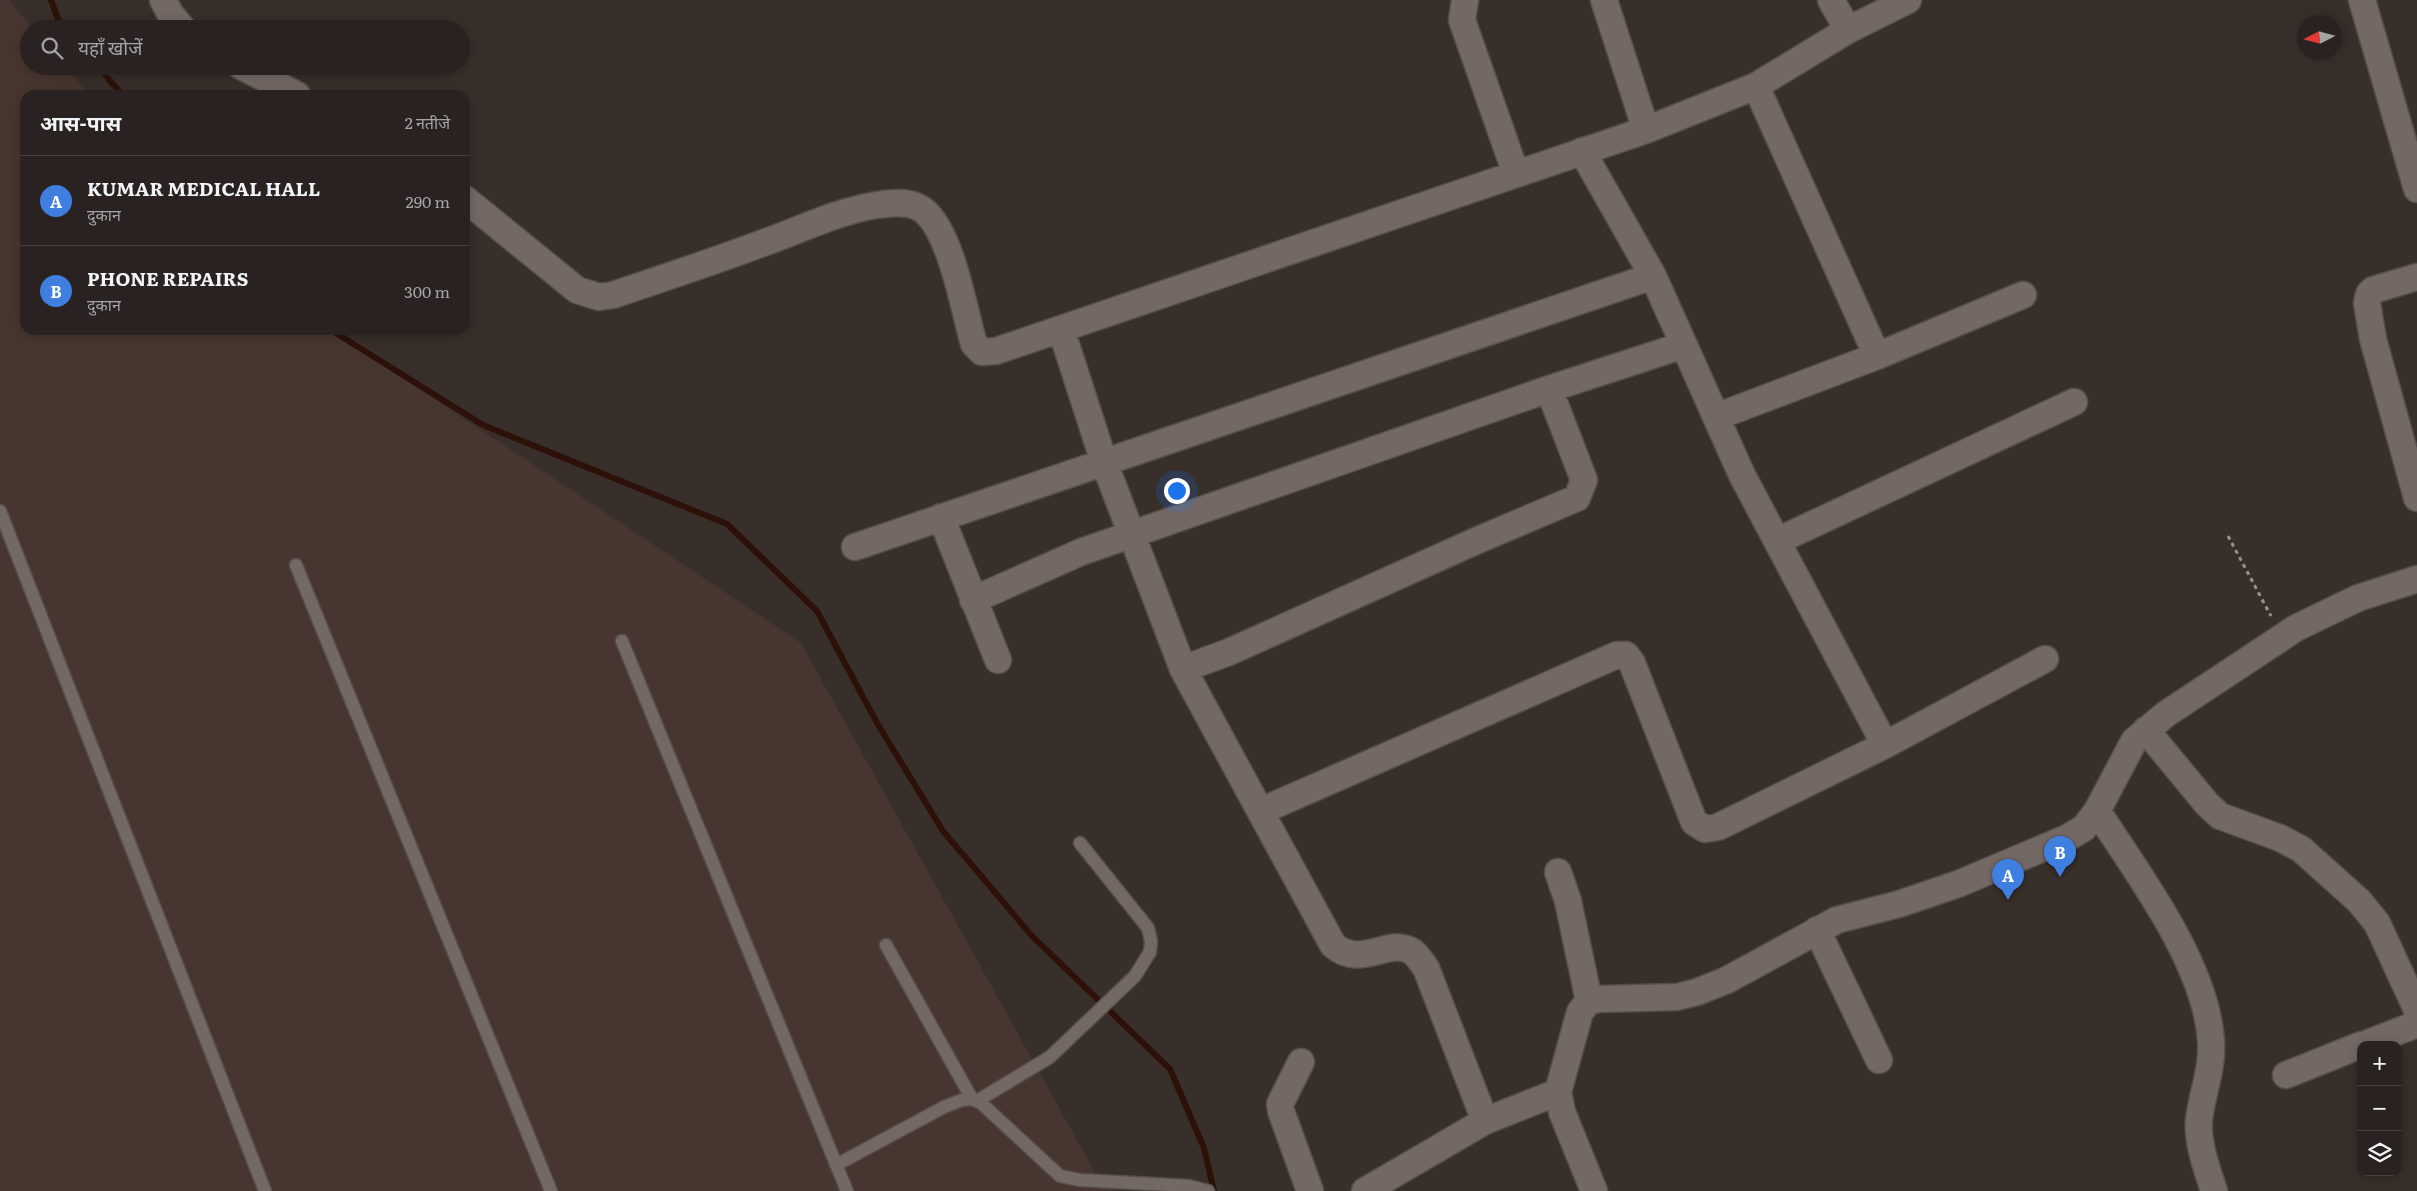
<!DOCTYPE html>
<html lang="hi">
<meta charset="utf-8">
<style>
:root{--surface:#2a2220;--page:#362f2d;--text:#f1f3f6;--muted:#a5a4a5;--line:#463f3e;--accent:#bca0f2}
body{margin:0;font-family:Literata,"Noto Sans Devanagari",serif;background:var(--page);color:var(--text)}
.controls{position:absolute;right:15px;bottom:15px;display:grid;overflow:hidden;border-radius:10px;box-shadow:0 2px 12px #0003}
.controls button{width:45px;height:45px;display:grid;place-items:center;padding:0;border:0;border-bottom:1px solid var(--line);background:var(--surface);color:var(--text);font:25px sans-serif}
.compass{position:absolute;left:2297px;top:15px;width:45px;height:45px;border-radius:50%;background:var(--surface);box-shadow:0 2px 12px #0003;rotate:264deg}
.you{position:absolute;left:1176px;top:490px;width:18px;height:18px;margin:-12px;border:4px solid #fff;border-radius:50%;background:#1a73e8;box-shadow:0 0 0 8px #1a73e833}
.badge{display:grid;place-items:center;width:32px;height:32px;border-radius:50%;background:var(--accent);color:#fff;font-size:16px;font-weight:700}
.pin{position:absolute;translate:-50% -41px;filter:drop-shadow(0 1px 2px #0008)}
.pin::after{content:'';position:absolute;top:26px;width:18px;height:15px;background:inherit;clip-path:polygon(0 0,100% 0,50% 100%)}
.list{margin:0;padding:0;list-style:none}
h2{display:flex;justify-content:space-between;align-items:center;height:65px;margin:0;padding:0 20px;font-size:21px}
h2 small{font-size:16px;font-weight:400;color:var(--muted)}
.list li{display:grid;grid-template-columns:32px 1fr auto;gap:15px;align-items:center;box-sizing:border-box;height:90px;padding:0 20px;border-top:1px solid var(--line)}
.list b{display:block;font-size:19px;white-space:nowrap}
.list p{margin:0;font-size:16px;white-space:nowrap;color:var(--muted)}
.list em{font-size:16px;font-style:normal;color:var(--muted)}
.icon{flex:none;width:28px;height:28px;fill:none;stroke:currentColor;stroke-width:2;stroke-linecap:round;stroke-linejoin:round}
.map{position:relative;flex:none;width:2417px;height:1191px;overflow:hidden}
.search{position:absolute;background:var(--surface);box-shadow:0 2px 12px #0003;left:20px;top:20px;width:450px;height:55px;display:flex;align-items:center;gap:12px;box-sizing:border-box;padding:0 18px;border-radius:28px;color:var(--muted);font-size:19px}
.panel{position:absolute;background:var(--surface);box-shadow:0 2px 12px #0003;left:20px;top:90px;width:450px;height:245px;border-radius:15px}
.map>svg:first-child{display:block}
</style>
<div class="map">
<svg width="2417" height="1191" viewBox="0 0 2417 1191">
<rect width="100%" height="100%" fill="#382e2a"/>
<path fill="#473630" d="M0,0H9L33,29H29V66H65L90,95H25V330H331L801,643L1097,1176L1117,1191H0Z"/>
<g fill="none" stroke-linecap="round" stroke-linejoin="round">
<path stroke="#2d1108" stroke-width="6" d="M51,0L58,19L66,29
M98,66L122,95
M331,330L483,425L727,524L817,611L877,723L943,831L1032,936L1170,1069L1204,1148L1214,1191"/>
<defs>
<path id="lane" d="M0,511L265,1191
M296,565L551,1191
M622,641L847,1191
M886,945L972,1099
M977,1101L1050,1057L1135,976L1150,952L1151,941L1148,928L1080,843
M836,1165L944,1107L962,1100L972,1099L981,1103L1060,1176L1080,1180L1189,1186L1208,1191"/>
<path id="street" d="M163,0L171,15L183,29
M1465,0L1462,20L1516,174
M1604,0L1646,130
M1831,0L1848,30
M2362,0L2417,189
M241,66L297,95
M1582,151L1653,276
M465,199L577,290L599,297L613,295C663,278 713,262 763,243C800,230 838,211 877,205C890,203 906,201 918,207C950,222 964,311 974,344L982,352L996,351L1646,130L1756,86L1848,30L1908,0
M2417,277L2373,290L2369,294L2367,303L2373,339L2417,498
M1061,329L1104,462L1183,669L1333,945C1361,970 1389,936 1413,952C1418,956 1422,963 1426,968L1485,1121
M1877,356L2023,295
M1716,417L1742,475L1885,745L2045,659
M941,517L998,660
M1777,541L2074,402
M855,547L1653,276L1684,345
M973,600L1081,552L1549,389L1684,345L1716,417L1877,356L1756,86
M1183,669L1229,652L1478,540L1577,498L1584,480L1549,389
M2146,730L2207,804L2220,816L2280,838L2301,849L2359,901L2377,923L2417,1010
M1261,811L1617,655H1626L1632,663L1694,822L1705,829L1718,827L1885,745
M2097,811C2139,875 2206,964 2211,1041C2213,1069 2202,1093 2199,1120C2197,1143 2207,1169 2214,1191
M1558,872L1568,901L1589,1001
M1817,930L1879,1060
M2363,1045L2417,1024
M1301,1062L1280,1104L1281,1111L1310,1191
M2286,1075L2361,1045
M1365,1191L1485,1121L1558,1092
M1594,1191L1562,1112L1558,1092L1580,1012L1589,1001L1599,999L1677,997L1697,992L1727,980L1837,920L1899,904L1958,884L2067,838L2084,828L2097,811L2134,741L2166,714L2296,628L2358,598L2417,579"/>
</defs>
<use href="#lane" stroke="#554d4a" stroke-width="15"/>
<use href="#street" stroke="#554d4a" stroke-width="29"/>
<path stroke="#99918e" stroke-width="3" stroke-dasharray="4 4" stroke-linecap="butt" d="M2228,536L2271,616"/>
<use href="#lane" stroke="#746864" stroke-width="12"/>
<use href="#street" stroke="#746864" stroke-width="26"/>
</g>
</svg>
<div class="controls">
<button>+</button>
<button>−</button>
<button><svg class="icon" aria-label="layers" viewBox="0 0 24 24"><path d="M12 4l9 5-9 5-9-5zM3 14l9 5 9-5"/></svg></button>
</div>
<svg class="compass" viewBox="-18 -18 36 36"><path d="M0-13l5 13h-10z" fill="#e53935"/><path d="M0 13l5-13h-10z" fill="#a5a4a5"/></svg>
<div class="you"></div>
<div class="pin badge" style="left:2008px;top:900px;background:#3f7fe0">A</div>
<div class="pin badge" style="left:2060px;top:877px;background:#3f7fe0">B</div>
<div class="search"><svg class="icon" aria-label="search" viewBox="0 0 24 24"><circle cx="10" cy="10" r="6"/><path d="M15 15l6 6"/></svg>यहाँ खोजें</div>
<section class="panel">
<h2>आस-पास<small>2 नतीजे</small></h2>
<ul class="list">
<li><span class="badge" style="background:#3f7fe0">A</span><div><b>KUMAR MEDICAL HALL</b><p>दुकान</p></div><em>290 m</em></li>
<li><span class="badge" style="background:#3f7fe0">B</span><div><b>PHONE REPAIRS</b><p>दुकान</p></div><em>300 m</em></li>
</ul>
</section>
</div>
